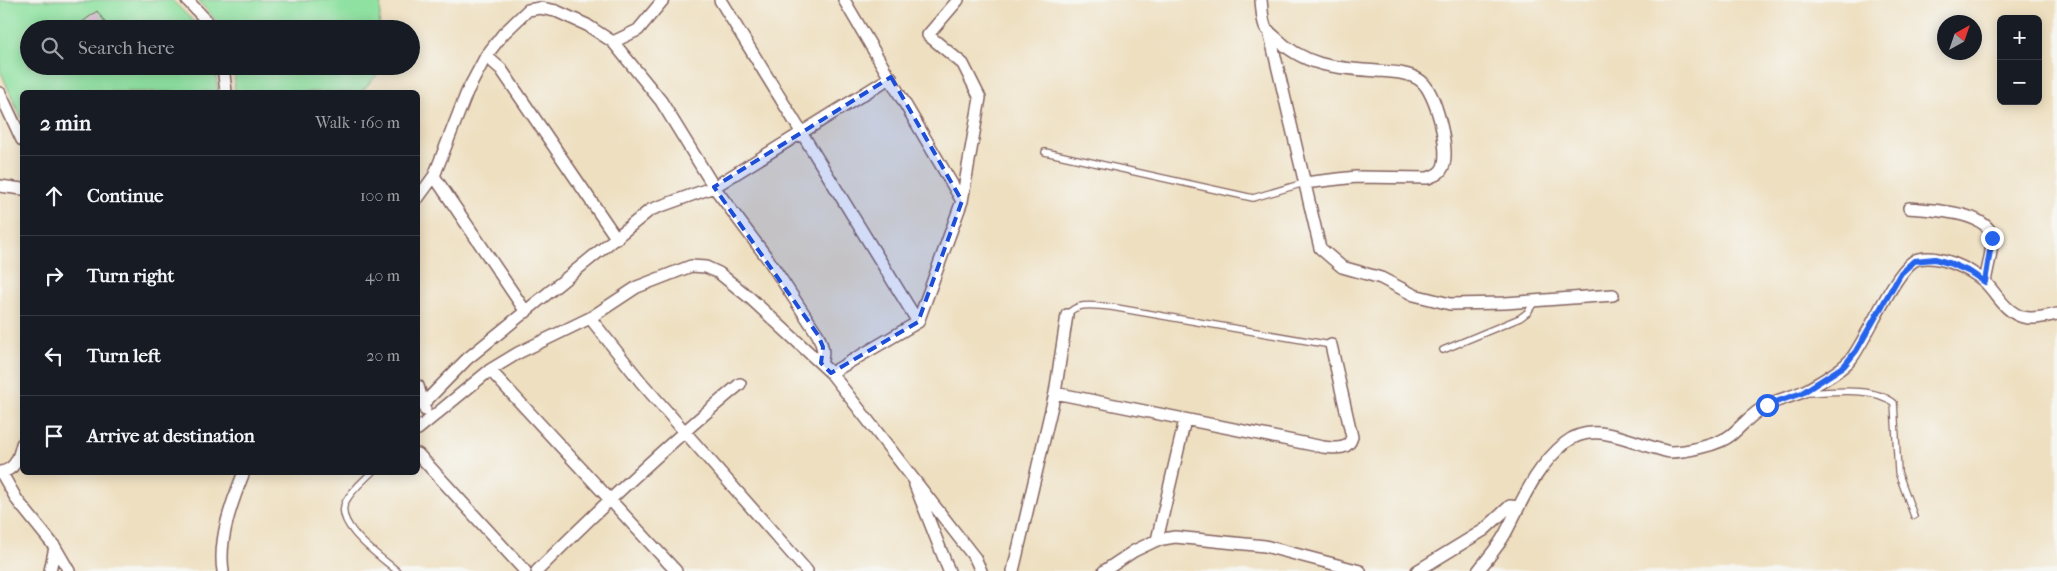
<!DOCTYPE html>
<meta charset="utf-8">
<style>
:root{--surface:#171b24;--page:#242831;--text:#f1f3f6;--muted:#9ea1a6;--line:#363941}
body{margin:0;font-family:"IM FELL French Canon",serif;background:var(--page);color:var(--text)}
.controls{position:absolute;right:15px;top:15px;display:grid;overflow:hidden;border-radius:8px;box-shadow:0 2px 12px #0003}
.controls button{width:45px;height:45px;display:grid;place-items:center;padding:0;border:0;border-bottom:1px solid var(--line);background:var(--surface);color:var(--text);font:25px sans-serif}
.compass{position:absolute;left:1937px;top:15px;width:45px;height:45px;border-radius:50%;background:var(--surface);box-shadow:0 2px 12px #0003;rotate:40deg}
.stop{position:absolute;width:15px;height:15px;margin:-11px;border:4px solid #2563eb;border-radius:50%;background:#fff}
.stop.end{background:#2563eb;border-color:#fff;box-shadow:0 1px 5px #0008}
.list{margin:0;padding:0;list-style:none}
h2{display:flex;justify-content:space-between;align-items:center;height:65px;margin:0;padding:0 20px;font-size:21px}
h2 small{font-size:16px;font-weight:400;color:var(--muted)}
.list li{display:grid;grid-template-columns:32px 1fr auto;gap:15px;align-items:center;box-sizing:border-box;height:80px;padding:0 20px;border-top:1px solid var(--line)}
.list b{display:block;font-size:19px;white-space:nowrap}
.list em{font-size:16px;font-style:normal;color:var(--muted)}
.icon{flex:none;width:28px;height:28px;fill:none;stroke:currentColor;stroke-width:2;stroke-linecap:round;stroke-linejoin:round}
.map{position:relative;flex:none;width:2057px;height:571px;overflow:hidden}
.search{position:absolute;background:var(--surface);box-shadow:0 2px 12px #0003;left:20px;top:20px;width:400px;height:55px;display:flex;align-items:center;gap:12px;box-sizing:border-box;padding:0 18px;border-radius:28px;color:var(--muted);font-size:19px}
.panel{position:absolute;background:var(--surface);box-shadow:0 2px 12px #0003;left:20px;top:90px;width:400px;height:385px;border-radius:8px}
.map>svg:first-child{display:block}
</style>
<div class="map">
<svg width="2057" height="571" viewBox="0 0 2057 571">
<rect width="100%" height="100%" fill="#f6f6f2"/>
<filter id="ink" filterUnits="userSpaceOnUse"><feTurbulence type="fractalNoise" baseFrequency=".02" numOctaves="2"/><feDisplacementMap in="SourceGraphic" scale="10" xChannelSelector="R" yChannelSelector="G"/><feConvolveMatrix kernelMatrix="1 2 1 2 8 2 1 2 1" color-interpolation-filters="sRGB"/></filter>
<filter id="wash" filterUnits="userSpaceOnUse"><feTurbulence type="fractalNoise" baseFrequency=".0096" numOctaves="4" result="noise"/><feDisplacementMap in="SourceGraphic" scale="20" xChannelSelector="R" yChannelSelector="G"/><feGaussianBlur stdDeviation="1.12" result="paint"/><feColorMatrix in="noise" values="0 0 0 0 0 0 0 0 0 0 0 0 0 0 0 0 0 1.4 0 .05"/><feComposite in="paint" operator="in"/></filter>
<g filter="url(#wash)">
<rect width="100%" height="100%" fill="#eedfc0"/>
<path fill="#8fe1a1" stroke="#6c8066" d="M0,0H172L201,29H29V66H215L218,92H22V120L0,70Z
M198,0H381L379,29H223Z
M234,66H377V75L361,92H235Z"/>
<g id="blocks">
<path fill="#dab3d3" d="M97,11L110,29H73Z"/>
</g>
</g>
<g filter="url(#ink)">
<use href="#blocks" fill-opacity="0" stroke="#83625f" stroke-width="1"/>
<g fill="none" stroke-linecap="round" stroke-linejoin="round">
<defs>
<path id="service" d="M1045,152L1253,198L1304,183
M1067,315C1077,301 1096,306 1111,307L1331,345
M1443,350L1520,318L1528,312L1535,301
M1807,393C1832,392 1874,386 1894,403L1898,472L1914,516
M372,472C363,481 352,490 346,501C332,524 381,557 397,571"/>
<path id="minor" d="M187,0L206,20L211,29
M720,0L918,322
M844,0L962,201
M1261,0C1262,8 1262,19 1265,26C1266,30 1272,34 1275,37C1305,67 1338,68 1377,71C1390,72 1410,72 1421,81C1436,93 1450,149 1443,167C1440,174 1435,175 1428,178L1356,177L1304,183
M1269,31L1320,248L1342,267L1381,278L1414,295L1450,304L1505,303L1613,295
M613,42L638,30L663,0
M486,56L501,69L617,239
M223,66L226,92
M0,93L22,140
M434,176L526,312
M0,186L22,189
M418,198L434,176L467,92L486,56L503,34L528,10L540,8L556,11L587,25L613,42L661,101L714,187L768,259L818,335C822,345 825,352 821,363
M1909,208C1929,210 1993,211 1992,240C1992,254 1987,269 1985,282
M590,318L641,382L807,571
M490,370L676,571
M831,373L918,322L962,201L980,98L963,64L928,35L958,0
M418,386L425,410
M1055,393L1323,447C1335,448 1348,451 1352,437L1331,345
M423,404L467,359L650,210L714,187L891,77
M418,429L490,370L518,353L590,318L637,287L691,266L706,267L719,273L750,298L831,373L975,558L981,571
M418,454L525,571
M0,472C15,471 19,457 22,444
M1,472L17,500L55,547L69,571
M915,485L949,571
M1157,540L1185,420
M50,571L55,547
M223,571C218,539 232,502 244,472
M537,571C602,506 669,443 740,384
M1013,571L1055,393L1067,315
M1104,571L1134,551L1157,540L1175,537L1265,546L1360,571
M1417,571L1484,530L1510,506L1518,507
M1478,571C1487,559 1498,547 1505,534C1523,500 1534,469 1565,443C1592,421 1626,440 1655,448C1659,449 1665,451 1670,452C1685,452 1719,445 1731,435C1743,425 1752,413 1766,406C1779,398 1795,397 1808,389C1822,381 1841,371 1851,359C1867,339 1897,265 1918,259C1939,254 1969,268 1985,282C1997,294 2005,312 2023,317C2034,320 2047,316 2057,314"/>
</defs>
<use href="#service" stroke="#83625f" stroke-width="8"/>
<use href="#minor" stroke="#83625f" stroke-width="14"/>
<use href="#service" stroke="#fff" stroke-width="5.5"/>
<use href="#minor" stroke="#fff" stroke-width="11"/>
</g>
</g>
<g fill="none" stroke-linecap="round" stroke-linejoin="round" filter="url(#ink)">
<path stroke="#2563eb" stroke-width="6" d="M1767,405L1802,393L1844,366L1856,351L1901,273L1914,261L1935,259L1952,264L1970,272L1985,282L1992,238"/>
</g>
<path fill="#1d4ed8" fill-opacity="0.2" stroke="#1d4ed8" stroke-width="4" stroke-dasharray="10 6" stroke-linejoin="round" d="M891,77L962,201L918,322L831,373L821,363L823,347L818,335L714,187Z"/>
</svg>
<div class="controls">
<button>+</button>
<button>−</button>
</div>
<svg class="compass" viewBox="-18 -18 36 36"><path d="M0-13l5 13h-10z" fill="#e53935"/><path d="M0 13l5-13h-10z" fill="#9ea1a6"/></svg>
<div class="stop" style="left:1767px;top:405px"></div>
<div class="stop end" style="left:1992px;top:238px"></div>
<div class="search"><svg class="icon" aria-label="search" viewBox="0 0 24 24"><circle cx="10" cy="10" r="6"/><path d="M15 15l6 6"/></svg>Search here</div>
<section class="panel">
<h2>2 min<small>Walk · 160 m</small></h2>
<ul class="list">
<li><svg class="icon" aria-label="ahead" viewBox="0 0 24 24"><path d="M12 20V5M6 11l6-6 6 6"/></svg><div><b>Continue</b></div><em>100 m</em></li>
<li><svg class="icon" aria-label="right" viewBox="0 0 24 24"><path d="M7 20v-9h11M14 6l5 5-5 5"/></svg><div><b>Turn right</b></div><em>40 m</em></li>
<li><svg class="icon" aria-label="left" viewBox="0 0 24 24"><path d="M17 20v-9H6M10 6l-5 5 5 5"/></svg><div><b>Turn left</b></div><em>20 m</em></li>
<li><svg class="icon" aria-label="arrive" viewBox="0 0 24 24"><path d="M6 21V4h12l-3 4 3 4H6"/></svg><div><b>Arrive at destination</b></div></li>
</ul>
</section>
</div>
